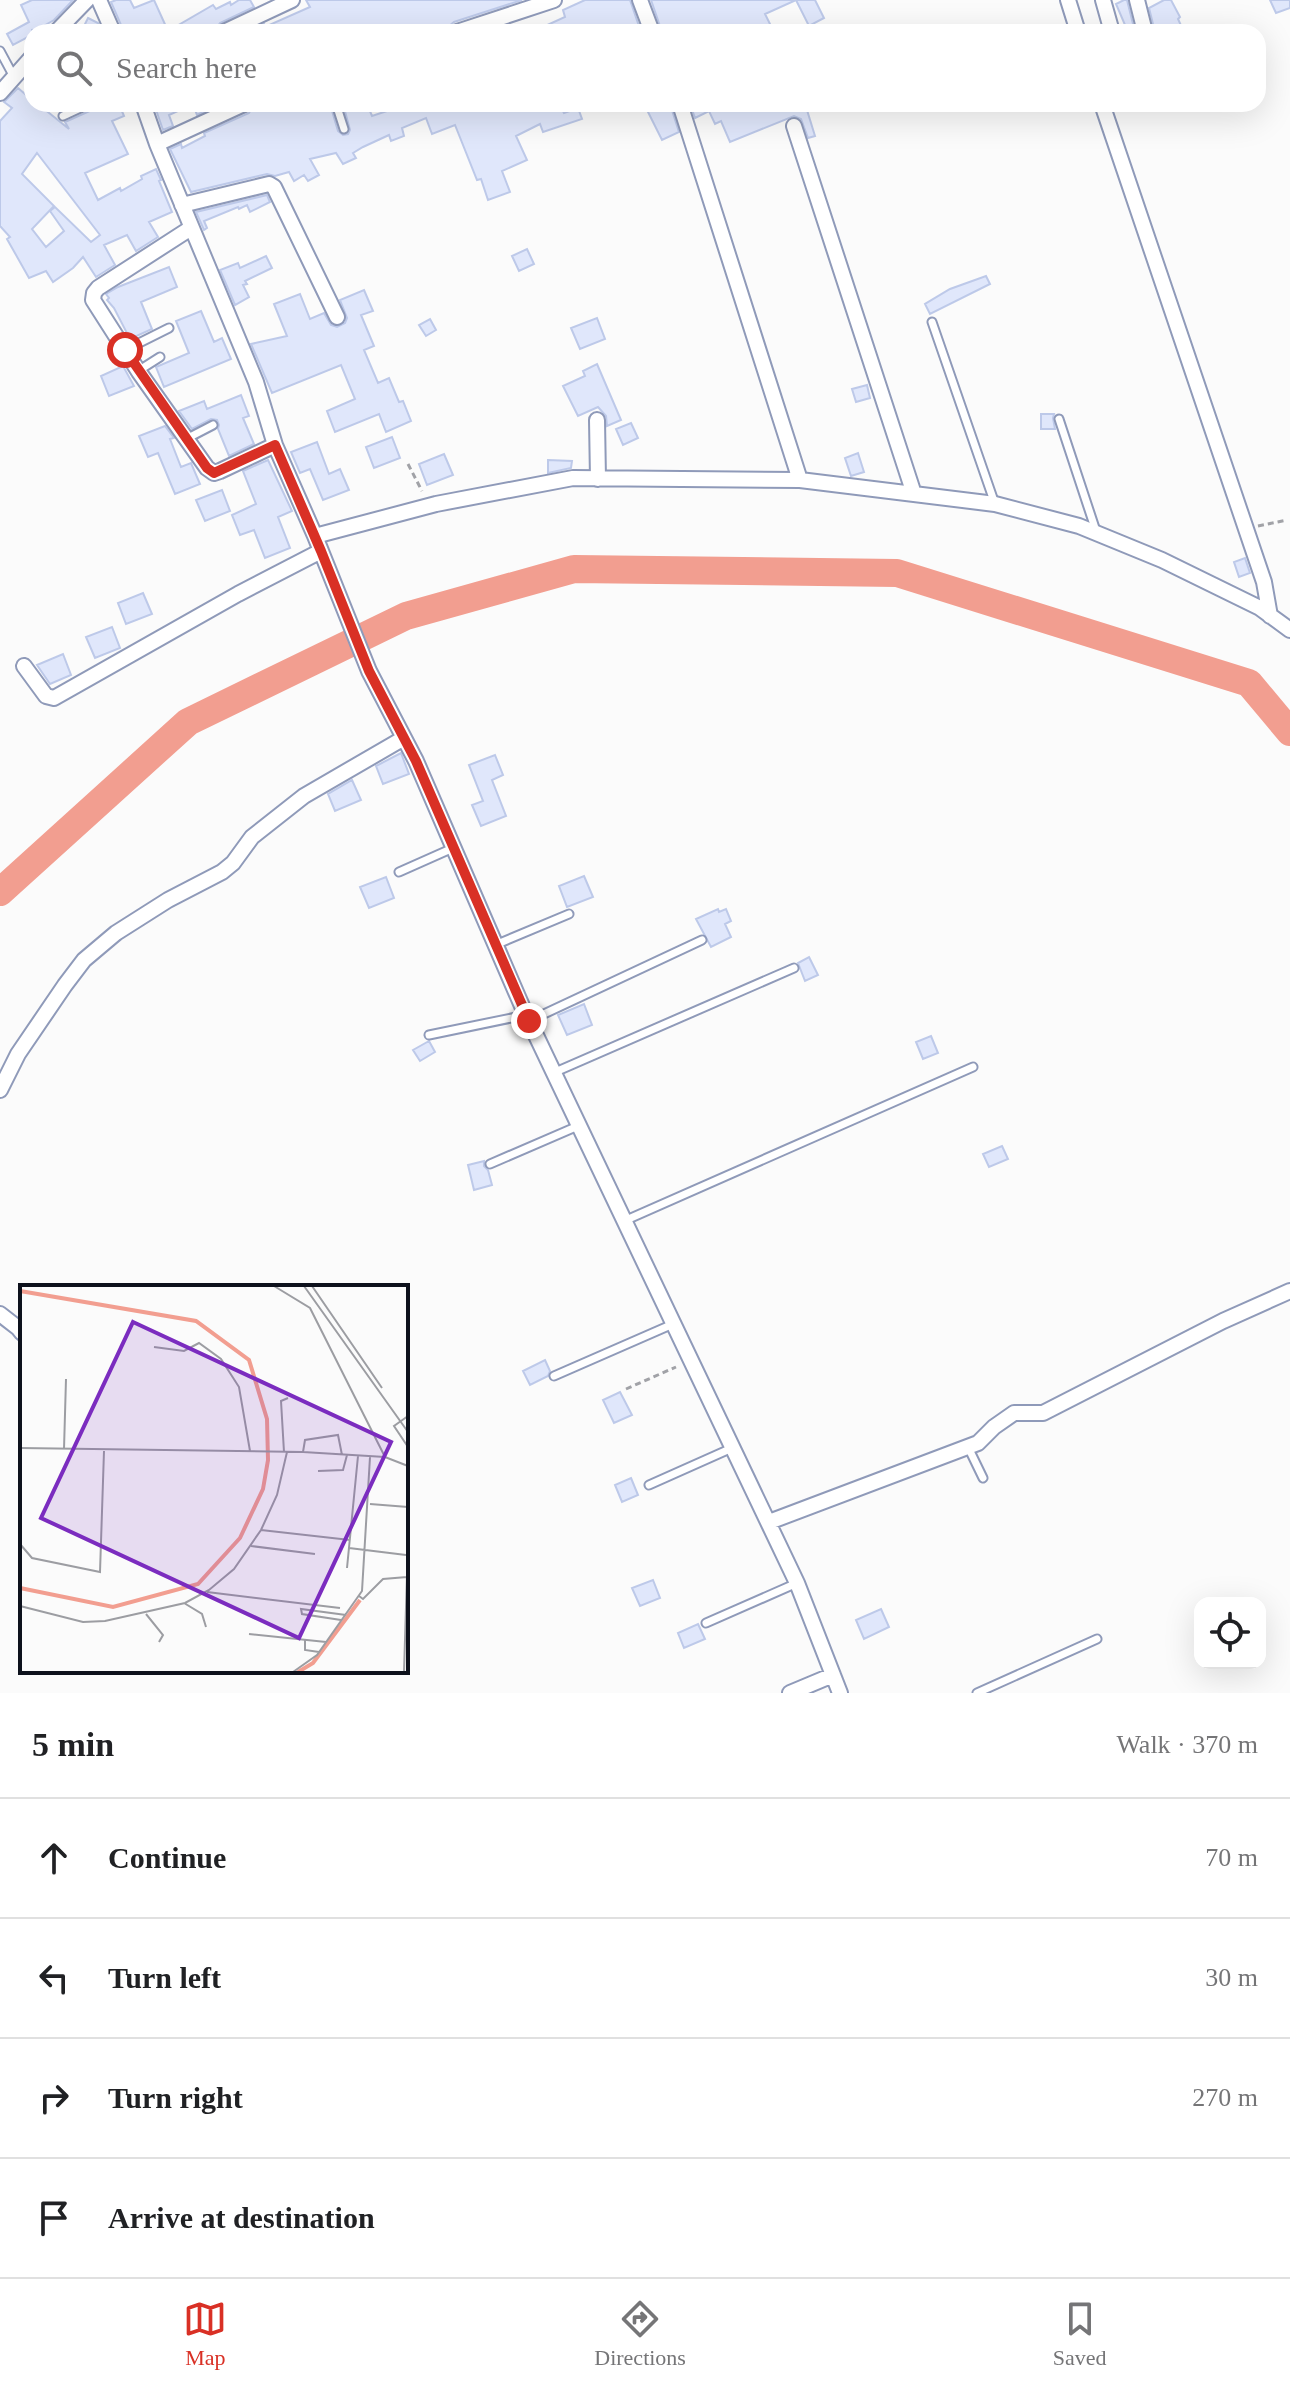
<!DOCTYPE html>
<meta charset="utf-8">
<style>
:root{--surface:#fff;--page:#f2f2f2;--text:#202124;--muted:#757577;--line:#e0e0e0;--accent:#d93025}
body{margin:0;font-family:"Times New Roman",serif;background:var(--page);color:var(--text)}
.controls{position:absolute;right:24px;bottom:24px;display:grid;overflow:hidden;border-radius:16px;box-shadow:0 8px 32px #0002}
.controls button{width:72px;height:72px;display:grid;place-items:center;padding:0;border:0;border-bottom:2px solid var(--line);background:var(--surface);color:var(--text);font:40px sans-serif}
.stop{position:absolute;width:24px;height:24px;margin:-18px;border:6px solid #d93025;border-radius:50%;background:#fff}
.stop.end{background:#d93025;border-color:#fff;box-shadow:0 2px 8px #0008}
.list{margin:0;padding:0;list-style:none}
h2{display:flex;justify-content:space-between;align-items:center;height:104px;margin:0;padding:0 32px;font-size:34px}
h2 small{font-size:26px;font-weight:400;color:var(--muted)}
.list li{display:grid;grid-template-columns:52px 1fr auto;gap:24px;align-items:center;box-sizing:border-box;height:120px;padding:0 32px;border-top:2px solid var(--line)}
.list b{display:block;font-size:30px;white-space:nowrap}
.list em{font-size:26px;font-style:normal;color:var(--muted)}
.icon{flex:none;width:44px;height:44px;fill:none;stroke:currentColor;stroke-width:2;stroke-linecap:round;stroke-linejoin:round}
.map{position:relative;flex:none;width:1290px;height:1693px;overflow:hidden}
.search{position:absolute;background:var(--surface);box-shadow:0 8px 32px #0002;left:24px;right:24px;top:24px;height:88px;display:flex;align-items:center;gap:20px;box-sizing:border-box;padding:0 28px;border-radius:24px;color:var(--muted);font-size:30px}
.sheet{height:584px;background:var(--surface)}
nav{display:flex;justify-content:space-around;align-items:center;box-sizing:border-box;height:112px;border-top:2px solid var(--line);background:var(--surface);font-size:22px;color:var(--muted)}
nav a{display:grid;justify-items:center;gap:4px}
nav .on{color:var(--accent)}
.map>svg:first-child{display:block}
</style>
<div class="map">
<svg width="1290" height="1693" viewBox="0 0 1290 1693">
<rect width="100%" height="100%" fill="#fbfbfb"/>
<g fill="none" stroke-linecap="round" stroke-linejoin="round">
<path stroke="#f29e90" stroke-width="28" d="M0,892L188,722L406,616L574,569L897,573L1249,683L1290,732"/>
</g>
<path fill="#e0e7fb" stroke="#bdc9e9" stroke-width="2" fill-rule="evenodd" d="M32,0H73L54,20L33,32L32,29V35L13,45L7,34L29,22L21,5Z
M116,0H130L134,8L154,0L168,31L213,5L216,9L230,2L231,5L239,0H250L254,7L220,23L214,32H124L111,2Z
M306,0H522L454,22L449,26L447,32H247L264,24L265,27L310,7Z
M585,0H630L641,32H532L565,17L563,10Z
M651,0H815L824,18L809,26L796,0L765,14L771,26L758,32H662Z
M1124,0H1127L1135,32H1128L1116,4Z
M1164,0H1171L1180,17L1178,19L1184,32H1155L1149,8Z
M1270,0H1290V8L1276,13Z
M88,18L98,23L102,32H81Z
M18,88L32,100V104H38L69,129L65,122L92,110L95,104H104L106,108L119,104L124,116L112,121L128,154L85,173L98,200L120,188L121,191L142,179L141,176L156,169L161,180L159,181L172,212L149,222L158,237L136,251L127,235L104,245L115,265L96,277L83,257L73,268L53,282L46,271L29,278L7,239L10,237L0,226V121L12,108L4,102ZM37,153L100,235L91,242L55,207L50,211L64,231L46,247L32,229L54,206L22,174Z
M154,104H220L197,115L193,104L169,115L173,126L163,130Z
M254,104H330L338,131L343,135L348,134L350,130L343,104H367L372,116L408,104H559L564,113L578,108L582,119L543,132L540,124L516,136L527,160L502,171L510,192L488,200L481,179L477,180L455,125L432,134L426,118L402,128L404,136L391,141L389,135L363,147L353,153L356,158L343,164L336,153L310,159L319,175L308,181L304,175L294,181L289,172L275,176L267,174L191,192L170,149L181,144L182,148L205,136L204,133L249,113Z
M644,104H670L679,132L662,140Z
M690,104H820L807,110L815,136L808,138L801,119L794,116L730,142L721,121L715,124L709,111L695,118Z
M267,195L270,202L250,212L247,205L239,209L238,207L204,221L207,228L204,230L196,212Z
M527,249L534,264L519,271L512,256Z
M266,256L272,268L245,281L247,284L243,285L249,297L235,305L220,270L238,263L240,268Z
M169,267L177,287L141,302L152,329L130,339L114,308L107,300L109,298L106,294L118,287Z
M986,276L990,284L930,314L925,304L950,289Z
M364,290L373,311L361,315L374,346L364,350L378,383L389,378L399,402L403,401L411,421L386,432L379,414L335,432L327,411L355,399L341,365L272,393L251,344L287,336L274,304L300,294L310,319L324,313L331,325L337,327L345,323L347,318L340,300Z
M201,311L214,342L222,338L231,359L164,387L156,367L189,353L176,321Z
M597,318L605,339L580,349L571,328Z
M430,319L436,330L426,336L419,325Z
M597,364L621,420L607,426L606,416L598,407L578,416L563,386L585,376L583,371Z
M123,366L134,386L109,396L101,376Z
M867,385L870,398L856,402L852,389Z
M241,395L249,416L243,418L254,444L229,456L218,429L219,425L217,420L211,419L192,429L179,411L204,401L207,409Z
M1041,414H1054L1053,418L1055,429H1041Z
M631,423L638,438L623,445L616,429Z
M165,426L174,438L170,439L181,467L191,463L200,484L175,494L158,453L148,457L139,436Z
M392,437L400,458L374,468L366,447Z
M317,442L329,474L340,469L349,490L323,500L310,469L300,473L291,452Z
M858,453L864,472L851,476L845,458Z
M444,454L453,475L427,485L419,464Z
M268,460L292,511L278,517L290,548L265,558L254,530L240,535L232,515L256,504L243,471Z
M548,460L572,461L571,468L548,473Z
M222,490L230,511L205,521L196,500Z
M1245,558L1250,573L1239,577L1234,562Z
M143,593L152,614L126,624L118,603Z
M112,627L120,648L95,658L86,637Z
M63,654L71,675L50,684L37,665Z
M401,753L409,774L383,784L376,766Z
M495,755L503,775L492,780L506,816L481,826L472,805L483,801L469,765Z
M352,780L361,800L335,811L328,794Z
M584,876L593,897L567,907L559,886Z
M386,877L394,898L369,908L360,887Z
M718,909L719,912L726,909L731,921L725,924L731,937L711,947L696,919Z
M809,957L818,975L805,981L798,963Z
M584,1004L592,1025L567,1035L558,1015Z
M931,1036L938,1053L923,1059L916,1042Z
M429,1041L435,1052L420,1061L413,1050Z
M1002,1146L1008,1159L989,1167L983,1154Z
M484,1161V1166L488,1170L492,1185L474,1190L468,1165Z
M545,1360L550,1371L548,1376L530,1385L523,1371Z
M620,1392L632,1415L614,1423L603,1400Z
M631,1478L638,1495L622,1502L615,1485Z
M653,1580L660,1598L640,1606L632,1588Z
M881,1609L889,1627L864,1639L856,1620Z
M698,1624L705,1639L684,1648L678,1633Z"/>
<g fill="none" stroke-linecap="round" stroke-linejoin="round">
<defs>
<path id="lane" d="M0,51L14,77
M336,104L344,129
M63,116L89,104
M932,322L995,504
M125,350L169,328
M138,371L160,357
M1059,419L1096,531
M186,439L213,425
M399,872L453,848
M495,945L569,914
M529,1021L702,940
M429,1035L526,1015
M553,1073L794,968
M490,1164L578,1126
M624,1221L973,1067
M554,1376L673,1324
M968,1447L983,1478
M649,1485L732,1448
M706,1623L797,1583
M977,1693L1097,1639"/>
<path id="street" d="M99,0L113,32
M640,0L652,32
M1068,0L1078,32
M1103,0L1112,32
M1137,0L1145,32
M56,32L87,0
M224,32L292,0
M457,32L554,0
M0,93L32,57
M143,104L157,144L256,382L275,445L315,536L369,671L416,761L522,1006L797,1583L840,1693
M680,104L800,480
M1102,104L1264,582L1270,616
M794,126L914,494
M157,144L244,104
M182,205L269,184L274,187L337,317
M191,228L98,288L94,293L93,300L139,372L207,468L214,473L220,471L275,445
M597,420L598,479
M315,536L436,504L573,478L800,480L995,504L1079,526L1162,560L1260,608L1290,630
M24,666L46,696L54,698L238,594L321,551
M0,1090L18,1054L65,985L84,960L116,933L168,900L222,872L233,863L252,837L304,796L404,738
M0,1314L18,1328L22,1333
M769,1522L978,1443L994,1427L1014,1413H1043L1223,1321L1290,1291
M790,1693L833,1675"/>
</defs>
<use href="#lane" stroke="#8f9ab9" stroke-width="11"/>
<use href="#street" stroke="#8f9ab9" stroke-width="18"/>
<path stroke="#a1a2a7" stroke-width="3" stroke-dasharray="6 4" stroke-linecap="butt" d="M408,464L422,491
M1258,526L1287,520
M626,1389L676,1367"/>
<use href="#lane" stroke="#fff" stroke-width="7"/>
<use href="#street" stroke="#fff" stroke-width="14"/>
</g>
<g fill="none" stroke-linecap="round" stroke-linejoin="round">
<path stroke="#d93025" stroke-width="10" d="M125,350L207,468L214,473L275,445L321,551L369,671L416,761L529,1021"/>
</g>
<g transform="translate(20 1285)">
<rect width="388" height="388" fill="#fbfbfb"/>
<path fill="none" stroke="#f29e90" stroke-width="4" d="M0,6L176,36L229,75L247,134L248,175L243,204L220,253L178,299L93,322L0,303M278,387L293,378L340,315"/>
<path fill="none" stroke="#9c9da2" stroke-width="2" d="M254,1L290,23L365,172M284,1L388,147M292,1L362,103M134,62L164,66L179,58L201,74L219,102L230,166M388,131L374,141L388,162M0,163L283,167L365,172L388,181M44,164L46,94M264,167L261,116L268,113M283,167L285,155L318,150L322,170M298,186L323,185L327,170M350,219L388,222M241,245L330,255M0,259L12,273L80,287L84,166M231,261L295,269M329,263L386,270M327,283L338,171M187,307L320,323M339,311L343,314L363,294L387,292M164,318L182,329L186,342M0,321L63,337L85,336L165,318L189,305L214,284L241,245L257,210L267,167M126,329L143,350L139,357M321,335L282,329L281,324L326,330M229,349L306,357M285,355V365L299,367M273,387L297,370L342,306L350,172M384,387L388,257"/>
<path fill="#7b2cbf" fill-opacity="0.15" stroke="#7b2cbf" stroke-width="4" d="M113,37L371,157L279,353L21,233Z"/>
<rect width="388" height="388" fill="none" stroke="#0d111c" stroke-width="4"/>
</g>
</svg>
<div class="controls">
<button><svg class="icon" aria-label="locate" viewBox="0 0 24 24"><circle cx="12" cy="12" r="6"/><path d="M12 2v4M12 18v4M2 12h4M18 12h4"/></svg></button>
</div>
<div class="stop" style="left:125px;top:350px"></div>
<div class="stop end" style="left:529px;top:1021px"></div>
<div class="search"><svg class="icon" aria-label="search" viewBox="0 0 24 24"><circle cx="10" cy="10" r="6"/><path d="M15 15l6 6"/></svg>Search here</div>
</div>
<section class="sheet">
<h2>5 min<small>Walk · 370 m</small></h2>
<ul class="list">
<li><svg class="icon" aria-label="ahead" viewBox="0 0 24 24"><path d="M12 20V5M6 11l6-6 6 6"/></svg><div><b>Continue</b></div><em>70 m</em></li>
<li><svg class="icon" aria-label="left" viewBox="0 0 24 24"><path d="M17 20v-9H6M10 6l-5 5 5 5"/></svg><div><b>Turn left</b></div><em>30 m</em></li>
<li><svg class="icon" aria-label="right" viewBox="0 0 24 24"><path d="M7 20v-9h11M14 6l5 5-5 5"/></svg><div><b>Turn right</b></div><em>270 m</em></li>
<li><svg class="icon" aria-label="arrive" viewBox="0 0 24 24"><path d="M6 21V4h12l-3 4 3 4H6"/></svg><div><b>Arrive at destination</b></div></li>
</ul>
</section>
<nav>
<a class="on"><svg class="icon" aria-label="map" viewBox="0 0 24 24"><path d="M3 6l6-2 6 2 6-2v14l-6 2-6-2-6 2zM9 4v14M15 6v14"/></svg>Map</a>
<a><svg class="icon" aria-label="directions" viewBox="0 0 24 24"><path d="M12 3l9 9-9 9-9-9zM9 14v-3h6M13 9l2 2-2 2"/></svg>Directions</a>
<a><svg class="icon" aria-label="saved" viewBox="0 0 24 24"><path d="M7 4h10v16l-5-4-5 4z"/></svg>Saved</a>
</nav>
